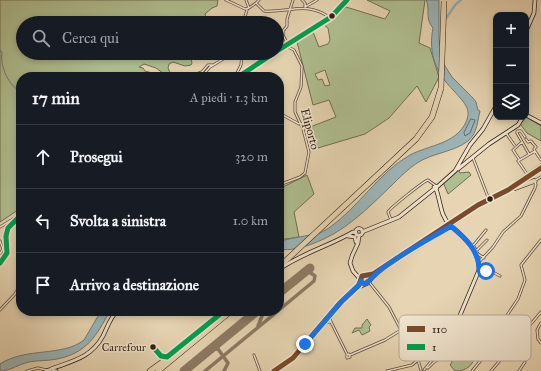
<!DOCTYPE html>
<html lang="it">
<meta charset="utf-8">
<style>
:root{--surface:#171b24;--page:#20242c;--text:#f1f3f6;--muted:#9ea1a6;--line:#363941}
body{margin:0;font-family:"IM FELL Great Primer",serif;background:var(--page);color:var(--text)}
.controls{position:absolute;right:12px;top:12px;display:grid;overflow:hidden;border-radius:8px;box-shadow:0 2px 6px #0003}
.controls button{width:36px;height:36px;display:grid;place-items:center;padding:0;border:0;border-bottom:1px solid var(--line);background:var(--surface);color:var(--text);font:20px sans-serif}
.stop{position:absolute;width:12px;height:12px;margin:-9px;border:3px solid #1a73e8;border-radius:50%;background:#fff}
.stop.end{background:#1a73e8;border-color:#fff;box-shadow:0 1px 4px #0008}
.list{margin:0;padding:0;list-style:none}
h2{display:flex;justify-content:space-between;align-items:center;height:52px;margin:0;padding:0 16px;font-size:17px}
h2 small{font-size:13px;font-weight:400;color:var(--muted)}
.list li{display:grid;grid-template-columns:26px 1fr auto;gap:12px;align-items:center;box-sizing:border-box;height:64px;padding:0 16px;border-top:1px solid var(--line)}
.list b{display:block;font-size:15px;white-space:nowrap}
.list em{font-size:13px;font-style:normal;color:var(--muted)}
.icon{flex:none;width:22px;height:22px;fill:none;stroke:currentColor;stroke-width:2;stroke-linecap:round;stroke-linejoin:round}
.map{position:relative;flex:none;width:541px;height:371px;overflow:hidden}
.search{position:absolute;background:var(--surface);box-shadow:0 2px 6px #0003;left:16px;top:16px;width:268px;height:44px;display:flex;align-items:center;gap:10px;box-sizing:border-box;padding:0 14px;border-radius:22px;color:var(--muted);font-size:15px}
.panel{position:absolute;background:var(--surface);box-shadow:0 2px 6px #0003;left:16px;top:72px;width:268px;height:244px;border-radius:16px}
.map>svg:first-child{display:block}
</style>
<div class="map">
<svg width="541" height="371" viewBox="0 0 541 371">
<rect width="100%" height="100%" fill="#e6d4b2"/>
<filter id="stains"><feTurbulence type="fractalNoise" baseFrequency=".005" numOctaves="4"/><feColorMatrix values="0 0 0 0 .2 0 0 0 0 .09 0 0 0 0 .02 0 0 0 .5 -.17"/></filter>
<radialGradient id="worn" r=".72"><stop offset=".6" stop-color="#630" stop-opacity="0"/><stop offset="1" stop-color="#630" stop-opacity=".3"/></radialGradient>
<path fill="#afbe90" stroke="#706e52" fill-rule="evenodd" d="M0,0H218L217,6L212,8L205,14L208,23H23V53H196L191,58L192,63L191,65L185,66L173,62L169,64L168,68L172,77H163V73L156,68L144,64L139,67L143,68L145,71L152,73L156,77H21V208L0,222Z
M367,0H425L419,43L430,48L439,77L426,102L417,86L389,118L365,134L318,148L310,127L336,117L329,100L313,105L296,38L313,32L319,47L328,44L330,40L328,28L324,25L346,7L385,19L390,11ZM325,70L330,85L325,86L322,79L318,80L315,74Z
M526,117L541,126V141L527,133L520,124Z
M458,169L460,173L469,172L471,175L448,194L443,182Z
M307,175L314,194L294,212L299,237L279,240V189Z
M367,319L371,325L369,327L370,331L362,335L359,330L352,333L355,328H362V325Z
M480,344L486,346L482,356L477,354C472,365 468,371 455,371L450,365L452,362L447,354L459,348L473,351L475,347Z"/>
<path fill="#9cb5b8" stroke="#727976" d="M426,0H439V40L445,66L452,77L473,98L476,102L478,110L480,111C477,122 478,132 468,141C454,152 432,153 417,163C408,169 400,177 392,185C367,209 345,232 312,244C301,248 290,251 279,249V241L320,233L329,228C359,207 378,173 410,155C429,145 456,144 466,122C468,117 469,113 467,108C464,101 459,97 454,91C436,73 428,54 433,28C424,17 431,10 426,0Z
M101,311H110C96,336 87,353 57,359C48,361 39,360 29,362C19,364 10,371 0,371V364C26,347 63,357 84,340Z"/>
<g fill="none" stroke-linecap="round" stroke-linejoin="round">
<path stroke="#676a66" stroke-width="1" d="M471,119L475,120L470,133L465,136L464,133Z"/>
<path stroke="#727976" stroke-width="1" d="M0,50L2,52C0,67 8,85 21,92"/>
<path stroke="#9cb5b8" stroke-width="2.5" d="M444,21L456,4L461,0"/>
<path stroke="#8c7a63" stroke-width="3.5" d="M279,310L314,281L315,276L308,271L304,273
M258,326L264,311
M218,343V349L228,363L224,371
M210,349H218
M205,371L278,311"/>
<path stroke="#8c7a63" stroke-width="9" d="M279,293L310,268
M184,371L257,311"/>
<defs>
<path id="street" d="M226,0L245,9L249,8
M246,0L249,8L256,3L264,11C289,13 306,1 329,17
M302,0L305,3V7L317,0
M256,3L259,0
M243,23L247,10
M287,43L283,35V31L287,26V19L293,0
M277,44L283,47
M206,72L208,77
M188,77L202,72L208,65H212
M201,77L210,67L225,58L229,53
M235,77L241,65L242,53
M279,113L299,124
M506,133L515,146
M525,137L521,131H517V133L529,154
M526,139L528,142L531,141L536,147L534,149L535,151
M473,158L488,197
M519,159L513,150L522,142
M527,174L518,161L535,151L541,160
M516,182L541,165
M279,185L300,177L305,173L309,152L303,129L295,112V102L301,87L302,66L294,50L286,46
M536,185L534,181L541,177
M488,197L492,196
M391,220L388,212C390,208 424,181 428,180L436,186
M0,227L18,216
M0,241L3,249L0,254
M473,245L478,254L484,258
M472,247L486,230
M476,251L487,240
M479,262L493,247L503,232L521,216L535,188L536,180
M479,270L485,272L487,269L500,276
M369,282L389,307L401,330L414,347L421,370
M0,310L15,294L21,284
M331,322L347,354
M331,322L330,318L335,311
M323,325L328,322H331
M541,343L538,339L537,330L541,323
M349,354L350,357L347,358V355Z
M254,355L260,371
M350,355L385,340L401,330
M427,367L428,368L434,362L455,350L461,341L464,343
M424,370L434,358
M27,371L38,368L46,370
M387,371L412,365L418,360
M472,371L482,359L495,333L518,299L525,280L521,265L541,240
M491,371L541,312
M519,371L525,362"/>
<path id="secondary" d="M526,31L534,13L535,0
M277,51C284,47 290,41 297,37C315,27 336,18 347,0
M238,77L255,64L274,53
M496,100V104
M526,115L541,123
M458,169L489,144L518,125L523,117
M436,186L437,187L436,189L434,187Z
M437,187L455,171L470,145L483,129L496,106
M436,189C441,202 440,216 450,225
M355.5 232a3.5 3.5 0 1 1 7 0a3.5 3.5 0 1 1-7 0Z
M362,232L399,217L434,189
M359,235L358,243L352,256L350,263L353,271L360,279
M348,236L355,237L356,242
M0,263L7,253C6,233 3,229 21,215
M281,268C303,253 329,246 353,232L356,233
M434,358L453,332L479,270C480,251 464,237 451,226
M51,369C72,361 91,358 103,336C107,328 110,318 117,311
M46,371L52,369L56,371"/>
<path id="primary" d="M515,188L534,181
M360,286L367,283L373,276
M274,371L293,358L339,304L359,285L362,276L373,274L454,222L478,205L508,190L541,168"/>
<path id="highway" d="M279,267L416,139L432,117L441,88
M150,371L179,350
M158,371L231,311"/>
</defs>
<use href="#street" stroke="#5f4c3c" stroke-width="3"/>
<use href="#secondary" stroke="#321f14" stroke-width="4.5"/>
<use href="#primary" stroke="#321f14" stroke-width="5.5"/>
<use href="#highway" stroke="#321f14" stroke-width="6"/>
<use href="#street" stroke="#efe3cd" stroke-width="1.5"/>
<use href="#secondary" stroke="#efe3cd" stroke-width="3"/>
<use href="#primary" stroke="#e6d4b2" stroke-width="4"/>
<use href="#highway" stroke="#e6d4b2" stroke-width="5"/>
<defs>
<path id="highway-bridge" d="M441,88L444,1"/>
</defs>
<use href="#highway-bridge" stroke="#321f14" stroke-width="6" stroke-linecap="butt"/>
<use href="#highway-bridge" stroke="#e6d4b2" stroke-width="5"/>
<defs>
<path id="bus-1" d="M274,371L293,358L339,304L359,285L362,276L373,274L478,205L508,190L541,168"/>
<path id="bus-2" d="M277,51L331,17L347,0
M238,77L274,53
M0,263L7,253L6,236L8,228L21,215
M153,347L161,356L167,357L224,311"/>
</defs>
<use href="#bus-1" stroke="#efe3cd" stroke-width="8"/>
<use href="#bus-2" stroke="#efe3cd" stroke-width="8"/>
<use href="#bus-1" stroke="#7a4b2a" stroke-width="5"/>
<use href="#bus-2" stroke="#029f4e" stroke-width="5"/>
</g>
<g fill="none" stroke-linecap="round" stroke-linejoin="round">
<path stroke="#1a73e8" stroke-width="5" d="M305,344L342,301L358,286L361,281L364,284L367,283C382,264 428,240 451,226C464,237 480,251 479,270L486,271"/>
</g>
<g fill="#321f14" stroke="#efe3cd" stroke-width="1.5">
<circle cx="332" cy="16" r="3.5"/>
<circle cx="490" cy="199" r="3.5"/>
<circle cx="153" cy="347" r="3.5"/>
</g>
<g text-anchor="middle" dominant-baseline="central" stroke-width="3" stroke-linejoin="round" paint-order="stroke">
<g font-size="11" fill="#321f14" stroke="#efe3cd" text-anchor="end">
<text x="146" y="347">Carrefour</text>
</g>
<g font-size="12" fill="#321f14" stroke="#efe3cd">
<text transform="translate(310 129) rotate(75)">Eliporto</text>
</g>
</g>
<rect x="399" y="315" width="132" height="46" rx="6" fill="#efe3cd" stroke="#b6a896" stroke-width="1"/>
<rect x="407" y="326" width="18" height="6" fill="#7a4b2a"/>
<rect x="407" y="344" width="18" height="6" fill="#029f4e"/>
<g font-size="11" fill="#321f14">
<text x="432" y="333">110</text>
<text x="432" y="351">1</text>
</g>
<rect width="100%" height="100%" filter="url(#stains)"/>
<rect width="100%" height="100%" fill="url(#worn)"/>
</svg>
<div class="controls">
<button>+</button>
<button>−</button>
<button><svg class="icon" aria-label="layers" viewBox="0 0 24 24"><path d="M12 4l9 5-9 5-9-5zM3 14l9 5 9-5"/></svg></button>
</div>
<div class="stop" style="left:486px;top:271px"></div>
<div class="stop end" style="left:305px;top:344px"></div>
<div class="search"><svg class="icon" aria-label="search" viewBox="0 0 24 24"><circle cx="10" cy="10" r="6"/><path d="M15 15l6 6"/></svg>Cerca qui</div>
<section class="panel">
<h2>17 min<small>A piedi · 1.3 km</small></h2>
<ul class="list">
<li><svg class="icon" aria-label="ahead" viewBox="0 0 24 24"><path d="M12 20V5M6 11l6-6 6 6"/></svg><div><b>Prosegui</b></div><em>320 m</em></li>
<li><svg class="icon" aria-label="left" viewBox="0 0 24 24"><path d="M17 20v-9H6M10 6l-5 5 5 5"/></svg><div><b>Svolta a sinistra</b></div><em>1.0 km</em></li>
<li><svg class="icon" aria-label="arrive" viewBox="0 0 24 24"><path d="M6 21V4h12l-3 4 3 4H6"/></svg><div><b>Arrivo a destinazione</b></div></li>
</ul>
</section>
</div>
